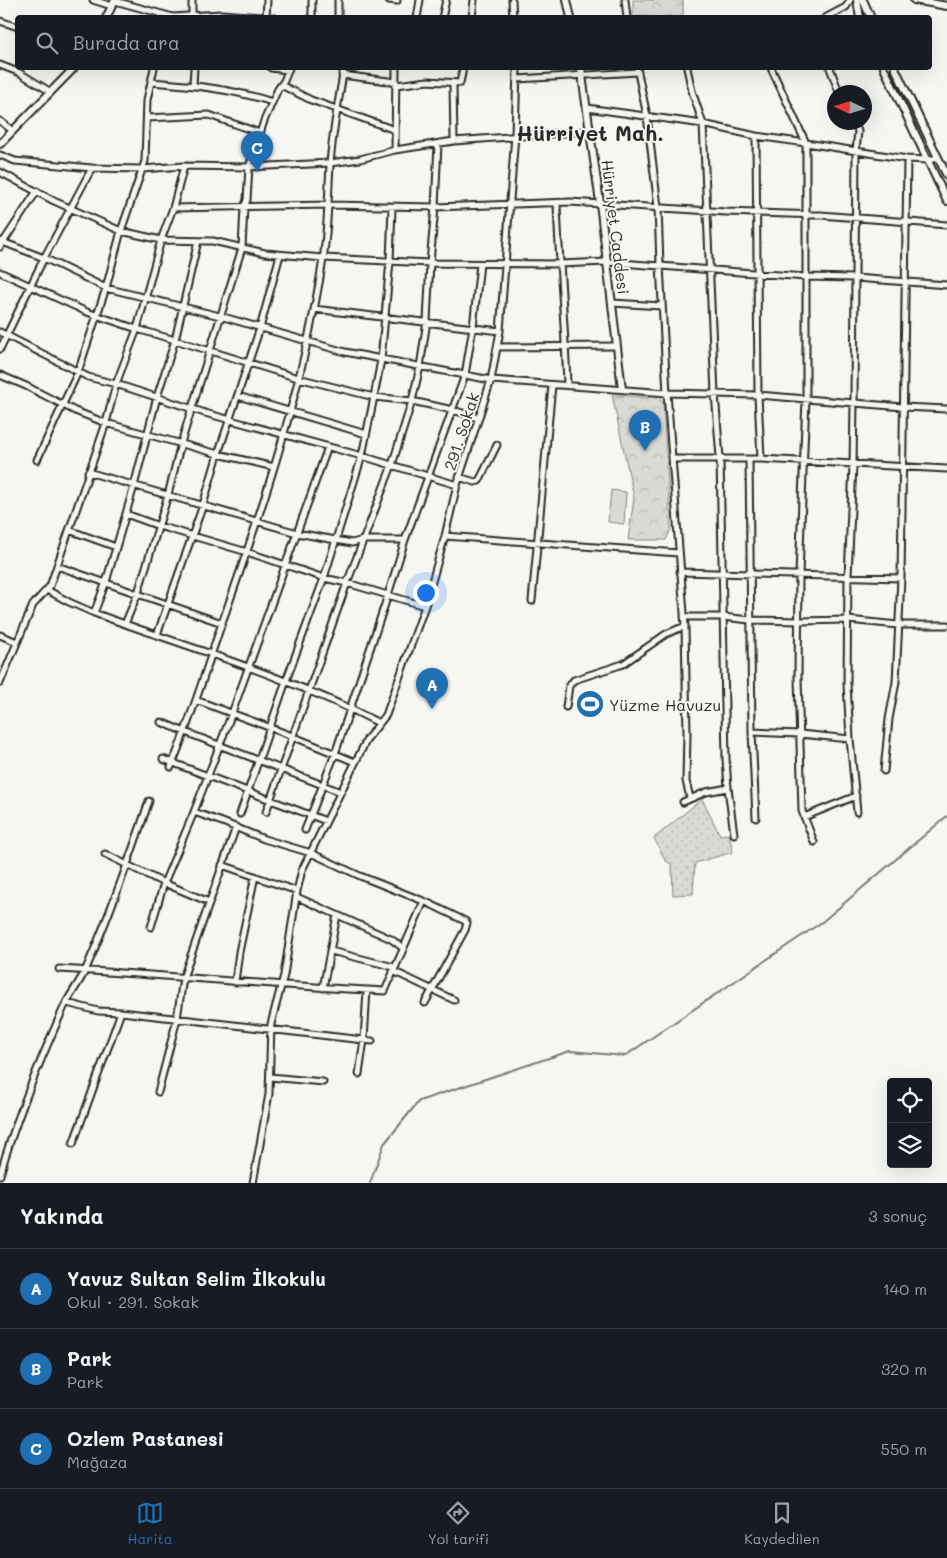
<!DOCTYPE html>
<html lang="tr">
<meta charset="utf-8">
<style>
:root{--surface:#171b24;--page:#20242c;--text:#f1f3f6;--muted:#9ea1a6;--line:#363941;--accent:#1f6fb2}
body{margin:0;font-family:Mali,sans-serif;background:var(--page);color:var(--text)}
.controls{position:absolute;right:15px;bottom:15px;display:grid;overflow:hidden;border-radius:5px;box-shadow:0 5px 20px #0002}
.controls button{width:45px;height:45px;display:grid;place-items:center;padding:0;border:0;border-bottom:1px solid var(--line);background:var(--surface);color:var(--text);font:25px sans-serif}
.compass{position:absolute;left:827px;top:85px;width:45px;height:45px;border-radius:50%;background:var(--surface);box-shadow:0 5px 20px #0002;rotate:274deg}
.you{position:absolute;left:425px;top:592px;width:18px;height:18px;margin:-12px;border:4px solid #fff;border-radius:50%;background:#1a73e8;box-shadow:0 0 0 8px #1a73e833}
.badge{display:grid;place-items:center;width:32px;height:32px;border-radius:50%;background:var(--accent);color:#fff;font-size:16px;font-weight:700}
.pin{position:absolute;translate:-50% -41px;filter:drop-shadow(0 1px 2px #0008)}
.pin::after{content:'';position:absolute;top:26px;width:18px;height:15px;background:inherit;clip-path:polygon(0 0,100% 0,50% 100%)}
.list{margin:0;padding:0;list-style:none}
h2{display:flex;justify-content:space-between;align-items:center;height:65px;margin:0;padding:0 20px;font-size:21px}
h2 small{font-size:16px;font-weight:400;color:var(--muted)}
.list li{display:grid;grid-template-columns:32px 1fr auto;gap:15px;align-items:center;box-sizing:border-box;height:80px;padding:0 20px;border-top:1px solid var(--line)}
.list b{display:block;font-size:19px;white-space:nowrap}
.list p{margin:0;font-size:16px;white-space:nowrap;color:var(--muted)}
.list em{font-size:16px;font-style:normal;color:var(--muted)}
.icon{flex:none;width:28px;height:28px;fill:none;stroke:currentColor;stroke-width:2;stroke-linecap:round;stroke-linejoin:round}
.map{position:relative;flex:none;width:947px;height:1183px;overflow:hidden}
.search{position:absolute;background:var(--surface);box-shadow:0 5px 20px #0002;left:15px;right:15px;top:15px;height:55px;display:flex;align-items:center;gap:12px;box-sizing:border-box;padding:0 18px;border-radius:5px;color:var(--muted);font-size:19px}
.sheet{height:305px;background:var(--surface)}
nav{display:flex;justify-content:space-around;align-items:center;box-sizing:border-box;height:70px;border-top:1px solid var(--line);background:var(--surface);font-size:14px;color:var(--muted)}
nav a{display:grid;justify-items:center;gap:2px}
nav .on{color:var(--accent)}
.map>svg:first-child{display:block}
</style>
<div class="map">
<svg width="947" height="1183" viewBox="0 0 947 1183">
<defs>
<pattern id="forest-crowns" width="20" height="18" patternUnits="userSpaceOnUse" patternTransform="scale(1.25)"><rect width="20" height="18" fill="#d9d9d5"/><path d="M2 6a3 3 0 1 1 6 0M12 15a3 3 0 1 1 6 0" fill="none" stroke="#babab7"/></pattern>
<pattern id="garden-dots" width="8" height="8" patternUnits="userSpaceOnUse" patternTransform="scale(1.25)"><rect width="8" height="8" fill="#d9d9d5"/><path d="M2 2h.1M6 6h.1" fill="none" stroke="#babab7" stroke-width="1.8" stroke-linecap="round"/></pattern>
</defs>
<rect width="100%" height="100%" fill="#f6f6f2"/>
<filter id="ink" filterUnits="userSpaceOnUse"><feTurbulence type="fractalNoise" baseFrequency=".02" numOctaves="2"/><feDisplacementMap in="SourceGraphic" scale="10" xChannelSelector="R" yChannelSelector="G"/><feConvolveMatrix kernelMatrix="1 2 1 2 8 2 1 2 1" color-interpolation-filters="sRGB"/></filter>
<g filter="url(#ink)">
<path fill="url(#forest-crowns)" stroke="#828280" d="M633,0H683V17H633Z
M612,395L659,398L663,404L671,529L666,540H628L634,498Z"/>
<path fill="url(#garden-dots)" stroke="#828280" d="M702,799L720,835L729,834L733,852L695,863L693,894L673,895L672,865L665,860L654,838Z"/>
<path fill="#d9d9d5" stroke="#828280" d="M611,490L626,492L624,524L608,522Z"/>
<path fill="#aeaeab" stroke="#7a7a78" d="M586,694L596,695L595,715L584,714Z"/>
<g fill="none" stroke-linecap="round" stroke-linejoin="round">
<path stroke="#7a7a78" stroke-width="2" d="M370,1183L384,1144L419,1101L570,1051L625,1056L822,922L947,816"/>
<defs>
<path id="minor" d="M93,0L112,6
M312,0V18
M389,0L397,1
M512,0L513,18
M625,0L627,18
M115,1L173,17L221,14L274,18
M192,15V0
M266,18L267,0
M338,18V0
M417,18L420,0
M442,18L446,0
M472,18L474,0
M825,18L846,7L850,0
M0,21L18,27
M0,65L18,72L51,92
M271,68L288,70
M637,68L647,116L658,207L660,265L667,393L685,626L687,734L686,781L690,798
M687,68L692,91L703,124L715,393L720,458L726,759L728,788L734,834
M771,68L806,143V399L799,575L798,677L802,811L814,842
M830,68L839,92
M342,75L396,82
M517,79L638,72
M151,82C192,85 233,89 272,102
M453,83L454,141
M193,85L194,68
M281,85L311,100L395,130
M396,85L428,81L460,83L463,68
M587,108L703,124L756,136L806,143L907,159L928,160L938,158
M147,118L209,115L260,133
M0,121L13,131
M854,122L858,131L856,151L854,402L853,465L848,576L847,684L850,739L857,812
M756,136L758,395L761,459
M395,150L396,68
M0,155L15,161L92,168L142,169L184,166L249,167L330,163L360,159L395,150L454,141L590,131
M0,172L54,201L121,231L161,240L213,241L265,253L323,258L430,263L559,264L607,262L806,277L855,278L947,285
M557,203C559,264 565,324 567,385
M173,208L329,205L435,207L570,202L726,212L821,215L947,225
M0,241L44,258L106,288L220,316L345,352L491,380L667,393L758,395L903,407L947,409
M0,247L37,191
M0,272L87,312L137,329L175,340L298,378L374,397L412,401L453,410L478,418
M612,303L662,306
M314,309L500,331
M0,332L88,377L116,384L205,413L362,456L457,485
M498,347L617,346
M0,349L44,258L92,168
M0,375L26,386L75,411L106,423L218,454L274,467
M238,396L366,434
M672,459H761L947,469
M749,459L752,732L756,818
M37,460L78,372L106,288L121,231L145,161L147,100L154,68
M88,472L297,533L352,543L363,540H405
M459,477L475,482L479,481L497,445
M126,514L159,526L247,552L324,578L347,583L425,606
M69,530L116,547
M445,536L679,553
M57,566L222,623
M680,572L901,578
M47,590L69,602L94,613C190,648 288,676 379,723
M532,601L552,385
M94,613L106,582L134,486L157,397L175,340L198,241
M684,617H723L750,620L799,621L848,620L898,625H947
M125,624L138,593L168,495L181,443L242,248L244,207L247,200L249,167L264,121L278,89L284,81L289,68
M0,635L17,642
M157,635L203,505L218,454L260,328L280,255
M0,683L33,605L50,586L106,423L116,384L137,329L161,240L173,208L184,166
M196,700L287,734L355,762
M566,707L569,686L574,680L623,664L666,634L685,626
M161,722L185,732L341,792
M752,732L800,734L850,739
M163,759L326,821
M171,767C191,719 206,669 223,620C265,502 304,383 323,259C328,228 328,197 330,165C332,133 339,100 344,68
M884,771L889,719L896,682L901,578L907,159
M683,802L706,792L728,788
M194,812L225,823L264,839L311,853L360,876L426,902L465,921L467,923L465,930L425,1003
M266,812L347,583L392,465L412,401L420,367L427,321L430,263L435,207L438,144
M240,814L286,681L324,578L362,456L374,397L381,360L390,261L392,207
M804,817L856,796
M305,830L335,754L388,595L405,540L465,375L473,327L480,264
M105,854L164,883L209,902
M222,865L297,891
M297,897L391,939L403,948
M151,927L164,883L194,812L232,713L328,447
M331,951L394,967
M59,969C168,975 276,986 385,991L424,901
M393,971L454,1000
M235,982L239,952L255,876
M323,988L337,915
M67,1003L98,1011L121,1012L372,1041
M359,1074L364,1040L367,990
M270,1077L323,1082
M158,1092L177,1019L183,978L236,827
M73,1144L121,1012
M0,1175C16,1117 40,1060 65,1005C71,993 80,982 86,969C110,914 130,858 149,801
M253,1183L269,1094L271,1024L284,975L297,891L302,870L367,739L386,715L425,606L445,536L457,485L491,380L500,331L515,135L517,68"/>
<path id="tertiary" d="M567,0L571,18
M857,0L860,18
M863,0L871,18
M914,0L947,6
M106,18L115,0
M581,68L600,203L622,389
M884,68L947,201
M895,68L947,176
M0,144L74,68"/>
</defs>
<use href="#minor" stroke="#2b2b2b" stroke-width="9"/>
<use href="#tertiary" stroke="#2b2b2b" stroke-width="10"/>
<use href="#minor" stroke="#f6f6f2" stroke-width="5"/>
<use href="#tertiary" stroke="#f6f6f2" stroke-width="6"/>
</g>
</g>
<defs>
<symbol id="stadium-disc" viewBox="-11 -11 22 22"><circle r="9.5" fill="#1f6fb2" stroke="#f6f6f2"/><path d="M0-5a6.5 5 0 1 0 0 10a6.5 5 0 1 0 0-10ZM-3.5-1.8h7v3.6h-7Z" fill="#fff"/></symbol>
</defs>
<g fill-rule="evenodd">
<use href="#stadium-disc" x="574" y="688" width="32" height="32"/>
</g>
<g text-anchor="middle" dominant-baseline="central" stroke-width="4" stroke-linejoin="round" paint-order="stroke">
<g font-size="16" fill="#2b2b2b" stroke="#f6f6f2">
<text transform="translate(616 227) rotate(83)">Hürriyet Caddesi</text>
<text transform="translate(461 431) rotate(-72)">291. Sokak</text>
</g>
<g font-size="16" fill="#2b2b2b" stroke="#f6f6f2" text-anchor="start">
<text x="609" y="704">Yüzme Havuzu</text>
</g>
<g font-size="21" font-weight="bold" fill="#2b2b2b" stroke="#f6f6f2">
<text x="590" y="132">Hürriyet Mah.</text>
</g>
</g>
</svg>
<div class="controls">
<button><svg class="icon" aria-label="locate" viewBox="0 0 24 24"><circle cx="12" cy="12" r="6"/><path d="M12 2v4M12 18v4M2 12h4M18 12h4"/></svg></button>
<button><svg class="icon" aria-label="layers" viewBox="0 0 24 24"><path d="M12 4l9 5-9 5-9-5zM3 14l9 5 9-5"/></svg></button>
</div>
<svg class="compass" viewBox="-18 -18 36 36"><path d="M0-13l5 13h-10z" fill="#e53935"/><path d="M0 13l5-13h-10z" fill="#9ea1a6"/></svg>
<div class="you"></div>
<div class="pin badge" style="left:432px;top:709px">A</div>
<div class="pin badge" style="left:645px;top:451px">B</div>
<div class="pin badge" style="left:257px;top:172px">C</div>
<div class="search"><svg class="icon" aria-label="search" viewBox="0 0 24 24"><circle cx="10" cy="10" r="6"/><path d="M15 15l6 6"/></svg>Burada ara</div>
</div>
<section class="sheet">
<h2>Yakında<small>3 sonuç</small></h2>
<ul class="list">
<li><span class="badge">A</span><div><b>Yavuz Sultan Selim İlkokulu</b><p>Okul · 291. Sokak</p></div><em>140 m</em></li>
<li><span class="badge">B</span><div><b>Park</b><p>Park</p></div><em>320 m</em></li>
<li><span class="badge">C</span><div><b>Ozlem Pastanesi</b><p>Mağaza</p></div><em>550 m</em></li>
</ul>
</section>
<nav>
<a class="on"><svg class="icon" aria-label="map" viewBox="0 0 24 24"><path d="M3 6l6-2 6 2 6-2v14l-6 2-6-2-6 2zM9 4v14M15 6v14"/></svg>Harita</a>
<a><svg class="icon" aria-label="directions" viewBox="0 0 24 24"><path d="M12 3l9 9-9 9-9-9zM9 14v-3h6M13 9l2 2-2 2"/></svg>Yol tarifi</a>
<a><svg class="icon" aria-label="saved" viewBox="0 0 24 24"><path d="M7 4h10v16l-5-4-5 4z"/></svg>Kaydedilen</a>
</nav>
